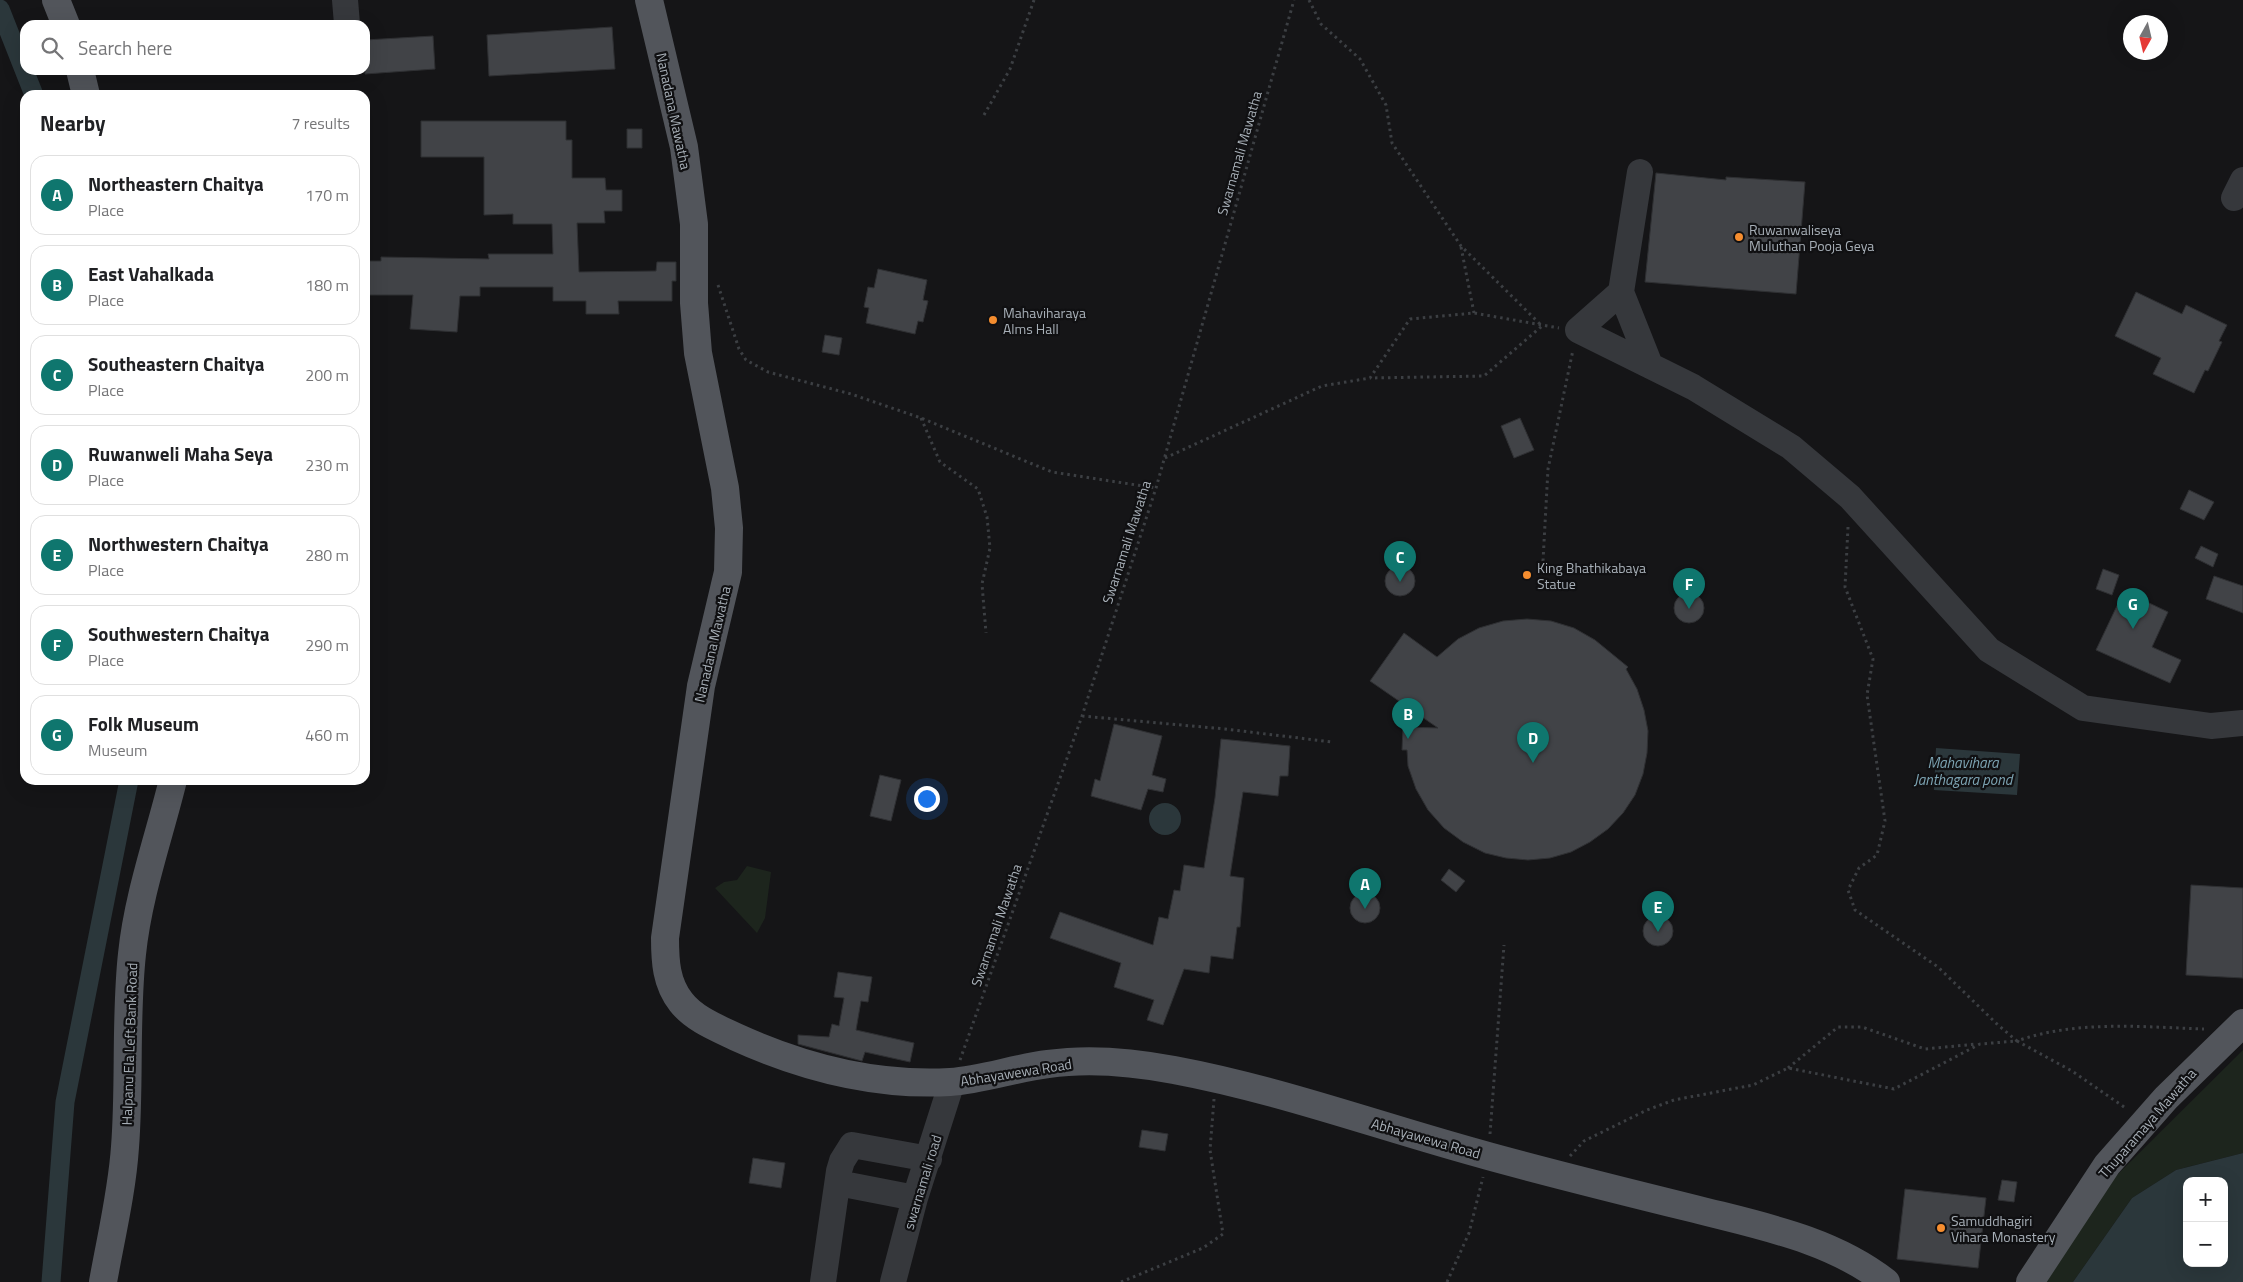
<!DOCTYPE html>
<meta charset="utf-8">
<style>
:root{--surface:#fff;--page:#f2f2f2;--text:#202124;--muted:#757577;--line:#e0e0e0;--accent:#0f766e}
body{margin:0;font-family:"Titillium Web",sans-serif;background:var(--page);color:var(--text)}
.controls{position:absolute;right:15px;bottom:15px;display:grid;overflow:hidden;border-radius:10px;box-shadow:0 5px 20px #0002}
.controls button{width:45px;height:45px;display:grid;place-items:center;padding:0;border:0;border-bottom:1px solid var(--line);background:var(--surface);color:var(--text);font:25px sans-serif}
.compass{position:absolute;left:2123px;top:15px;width:45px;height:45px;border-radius:50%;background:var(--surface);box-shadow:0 5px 20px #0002;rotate:188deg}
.you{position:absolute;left:926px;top:798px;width:18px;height:18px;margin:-12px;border:4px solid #fff;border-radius:50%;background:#1a73e8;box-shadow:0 0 0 8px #1a73e833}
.badge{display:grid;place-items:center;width:32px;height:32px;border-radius:50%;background:var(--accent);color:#fff;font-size:16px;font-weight:700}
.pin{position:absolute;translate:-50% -41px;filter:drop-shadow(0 1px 2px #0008)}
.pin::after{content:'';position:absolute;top:26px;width:18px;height:15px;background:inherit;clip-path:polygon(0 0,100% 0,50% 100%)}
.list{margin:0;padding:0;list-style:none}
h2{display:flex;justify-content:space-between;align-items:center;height:65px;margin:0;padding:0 20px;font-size:21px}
h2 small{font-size:16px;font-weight:400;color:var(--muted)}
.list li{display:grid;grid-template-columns:32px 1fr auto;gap:15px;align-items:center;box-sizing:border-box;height:80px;margin:0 10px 10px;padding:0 10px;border:1px solid var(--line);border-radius:15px}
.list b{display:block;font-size:19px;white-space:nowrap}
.list p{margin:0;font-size:16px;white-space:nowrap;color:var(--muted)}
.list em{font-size:16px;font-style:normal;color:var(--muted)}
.icon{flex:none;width:28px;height:28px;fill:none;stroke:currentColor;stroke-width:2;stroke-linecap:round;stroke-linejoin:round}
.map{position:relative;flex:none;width:2243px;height:1282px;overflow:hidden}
.search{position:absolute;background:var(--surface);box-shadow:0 5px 20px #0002;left:20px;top:20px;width:350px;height:55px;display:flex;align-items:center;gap:12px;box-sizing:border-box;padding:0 18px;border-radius:15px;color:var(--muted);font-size:19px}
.panel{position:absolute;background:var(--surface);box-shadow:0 5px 20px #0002;left:20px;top:90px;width:350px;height:695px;border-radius:15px}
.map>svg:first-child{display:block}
</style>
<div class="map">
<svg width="2243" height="1282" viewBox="0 0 2243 1282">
<rect width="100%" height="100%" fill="#151517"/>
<path fill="#1d251d" d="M747,866L771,872L765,918L757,933L715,888L724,882L737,880Z
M2243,1050V1153L2176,1170L2132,1198L2073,1282H2045L2115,1177Z"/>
<path fill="#2b373b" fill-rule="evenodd" d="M1936,748L2020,754L2017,795L1934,790Z
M1149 819a16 16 0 1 1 32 0a16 16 0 1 1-32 0Z
M2243,1153V1282H2073L2132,1198L2176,1170ZM2187,1181H2224V1263H2187Z"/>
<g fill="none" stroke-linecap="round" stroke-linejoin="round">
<path stroke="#2b373b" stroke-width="19" d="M0,9L34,95
M51,1282L65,1102L129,780"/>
</g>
<path fill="#414347" stroke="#2f3033" d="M612,27L615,69L489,76L487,35Z
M433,36L435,69L365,74V40Z
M421,121H566V140H572V178H605L606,190H622V211H604L605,223H577L579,272L656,271L657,262H676V281H672V301H618L619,314H586V301H553V287H480V296H460L457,332L410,329L413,295H365V261H381V257L489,259L488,254H553L552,224H513V214L484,215V157H421Z
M627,129H642V148H627Z
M1656,173L1726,180V177L1805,182L1796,294L1645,282Z
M878,269L927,280L923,300L928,301L923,322L918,321L915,334L866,323L869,308L864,307L868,287L874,288Z
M2136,292L2182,314L2186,305L2227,325L2219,341L2222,342L2208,371L2205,370L2194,393L2153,374L2161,358L2115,336Z
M825,335L842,338L839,355L822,352Z
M1520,418L1534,450L1514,458L1501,426Z
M2189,490L2214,502L2204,520L2180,509Z
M2201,546L2218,554L2213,567L2195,558Z
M1385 581a15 15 0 1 1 30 0a15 15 0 1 1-30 0Z
M2103,569L2119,575L2112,595L2096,589Z
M2214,576L2243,586V613L2206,599Z
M2124,591L2168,612L2152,647L2181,660L2170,683L2096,650Z
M1674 608a15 15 0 1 1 30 0a15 15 0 1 1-30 0Z
M1527,619L1551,621L1574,628L1595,640L1628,667L1626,669L1637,689L1644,710L1648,731L1647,753L1643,774L1635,795L1623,813L1608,829L1590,842L1571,852L1550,858L1528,860L1506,858L1485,853L1463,842L1444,828L1428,810L1416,789L1408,766L1407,750H1402L1403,727L1438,728L1370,681L1404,633L1437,657L1458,639L1479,628L1503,621Z
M1114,724L1162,736L1152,775L1166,779L1163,792L1148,789L1141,810L1091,796L1095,779L1100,781Z
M1221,739L1290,746L1288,776H1280L1278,796L1243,792L1230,876L1244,878L1240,927H1237L1233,959L1211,956L1209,973L1184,969L1163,1025L1147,1020L1154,1000L1114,987L1121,963L1050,938L1060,912L1153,945L1159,917L1168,919L1174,890L1180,891L1184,865L1204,868L1215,798Z
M880,775L901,780L891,821L870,816Z
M1449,869L1465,881L1456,892L1441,880Z
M2191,885L2243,888V978L2186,975Z
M1350 908a15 15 0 1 1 30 0a15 15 0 1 1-30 0Z
M1643 931a15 15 0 1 1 30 0a15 15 0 1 1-30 0Z
M838,972L872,977L868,1002L861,1001L856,1030L914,1043L910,1062L865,1052L862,1061L798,1044V1035L829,1037L832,1024L839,1026L844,998L834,997Z
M1142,1130L1168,1134L1165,1151L1139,1147Z
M753,1158L785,1163L781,1188L749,1183Z
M2002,1180L2017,1182L2014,1202L1998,1200Z
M1905,1189L1986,1198L1978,1268L1897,1259Z"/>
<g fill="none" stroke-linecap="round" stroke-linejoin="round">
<path stroke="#3c3f43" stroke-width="3" stroke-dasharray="2.5 4" stroke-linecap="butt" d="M1309,0L1321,24L1360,59L1386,105L1392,143L1461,246L1542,326L1484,376L1370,378
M984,115L1010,69L1034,0
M1461,247L1474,313
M718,285L739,349L746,360L768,372L851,394L921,418L1052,472L1156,488
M921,418L940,462L978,489L987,517L990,548L982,584L986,633
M1165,458L1322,386L1370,378L1410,319L1474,313L1559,328
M1848,527L1845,587L1873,659L1867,695L1885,821L1877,855L1859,868L1848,890L1855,910L1938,967L1998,1025L2017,1041C2076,1020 2143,1027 2204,1029
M1543,561L1548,469L1573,350
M1082,716L1225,729L1332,742
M960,1060L1082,716L1156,488L1294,0
M1788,1068L1838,1027H1862L1925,1049L1977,1044
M1490,1134L1504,945
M1570,1156L1584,1141L1647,1110L1674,1100L1753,1085L1788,1068L1894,1089L1980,1044L2017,1041L2072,1071L2127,1109
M1121,1282L1203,1248L1223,1234L1210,1150L1214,1099
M1447,1282L1469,1233L1483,1177"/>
<path stroke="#36383c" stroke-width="26" d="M345,0L347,24
M1640,172L1621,292L1650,365
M2234,198L2243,180
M1621,292L1578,330L1693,387L1791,447L1850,497L1989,650L2083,708L2211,726L2243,723
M838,1183L915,1198
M823,1282L839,1171L842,1161L852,1145L929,1159
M893,1282L915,1198L952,1082"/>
<path stroke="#52555b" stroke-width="28" d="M56,0L66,25
M649,0L684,147L694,224V303L698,353L725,488L729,528L728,572L701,686L665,938C665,961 666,983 681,1002C694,1019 717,1028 736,1037C802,1067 876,1086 950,1082C982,1080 1015,1068 1048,1064C1090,1058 1132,1062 1174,1070C1281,1090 1384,1128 1488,1156C1557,1175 1626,1192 1695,1209C1761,1226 1831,1239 1886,1282
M80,70L86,95
M103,1282C111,1237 122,1192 125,1147C130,1083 125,1018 132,954C138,895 159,837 173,780
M2030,1282L2107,1165L2166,1098L2243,1023"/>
</g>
<g fill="#f58d2f" stroke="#101012" stroke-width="2">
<circle cx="1739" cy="237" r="5"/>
<circle cx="993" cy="320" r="5"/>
<circle cx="1527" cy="575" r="5"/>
<circle cx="1941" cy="1228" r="5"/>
</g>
<g text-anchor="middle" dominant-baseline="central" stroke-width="4.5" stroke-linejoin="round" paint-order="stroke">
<g font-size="14" fill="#a7afb7" stroke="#101012">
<text transform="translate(674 111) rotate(78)">Nanadana Mawatha</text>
<text transform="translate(1239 153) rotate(-74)">Swarnamali Mawatha</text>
<text transform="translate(1126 542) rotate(-72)">Swarnamali Mawatha</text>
<text transform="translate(712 644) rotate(-77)">Nanadana Mawatha</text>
<text transform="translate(996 925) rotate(-71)">Swarnamali Mawatha</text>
<text transform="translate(129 1044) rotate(-88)">Halpanu Ela Left Bank Road</text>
<text transform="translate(1016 1072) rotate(-9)">Abhayawewa Road</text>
<text transform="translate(2147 1123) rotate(-49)">Thuparamaya Mawatha</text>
<text transform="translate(1426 1138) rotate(16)">Abhayawewa Road</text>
<text transform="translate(922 1182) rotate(-73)">swarnamali road</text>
</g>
<g font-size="14" fill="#a7afb7" stroke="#101012" text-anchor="start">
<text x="1749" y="229">Ruwanwaliseya<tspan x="1749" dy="16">Muluthan Pooja Geya</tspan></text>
<text x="1003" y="312">Mahaviharaya<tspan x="1003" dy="16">Alms Hall</tspan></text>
<text x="1537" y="567">King Bhathikabaya<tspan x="1537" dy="16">Statue</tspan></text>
<text x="1951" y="1220">Samuddhagiri<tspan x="1951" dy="16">Vihara Monastery</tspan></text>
</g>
<g font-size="15" font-style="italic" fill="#7da4b3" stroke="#101012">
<text x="1963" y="762">Mahavihara<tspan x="1963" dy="17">Janthagara pond</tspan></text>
</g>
</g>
</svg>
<div class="controls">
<button>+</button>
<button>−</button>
</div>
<svg class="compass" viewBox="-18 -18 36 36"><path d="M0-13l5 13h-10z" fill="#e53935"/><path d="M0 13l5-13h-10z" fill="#757577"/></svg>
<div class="you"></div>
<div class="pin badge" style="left:1365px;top:909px">A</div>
<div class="pin badge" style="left:1408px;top:739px">B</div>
<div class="pin badge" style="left:1400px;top:582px">C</div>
<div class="pin badge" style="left:1533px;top:763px">D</div>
<div class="pin badge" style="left:1658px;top:932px">E</div>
<div class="pin badge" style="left:1689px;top:609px">F</div>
<div class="pin badge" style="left:2133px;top:629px">G</div>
<div class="search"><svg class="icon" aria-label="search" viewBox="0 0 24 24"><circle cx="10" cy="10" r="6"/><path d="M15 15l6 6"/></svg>Search here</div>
<section class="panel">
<h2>Nearby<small>7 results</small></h2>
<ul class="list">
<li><span class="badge">A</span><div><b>Northeastern Chaitya</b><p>Place</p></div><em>170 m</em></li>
<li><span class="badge">B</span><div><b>East Vahalkada</b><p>Place</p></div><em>180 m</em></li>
<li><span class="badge">C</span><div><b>Southeastern Chaitya</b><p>Place</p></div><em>200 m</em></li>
<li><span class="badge">D</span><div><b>Ruwanweli Maha Seya</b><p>Place</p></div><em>230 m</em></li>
<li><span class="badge">E</span><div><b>Northwestern Chaitya</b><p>Place</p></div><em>280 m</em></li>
<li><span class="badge">F</span><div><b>Southwestern Chaitya</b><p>Place</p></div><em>290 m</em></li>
<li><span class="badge">G</span><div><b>Folk Museum</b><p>Museum</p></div><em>460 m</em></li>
</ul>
</section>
</div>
